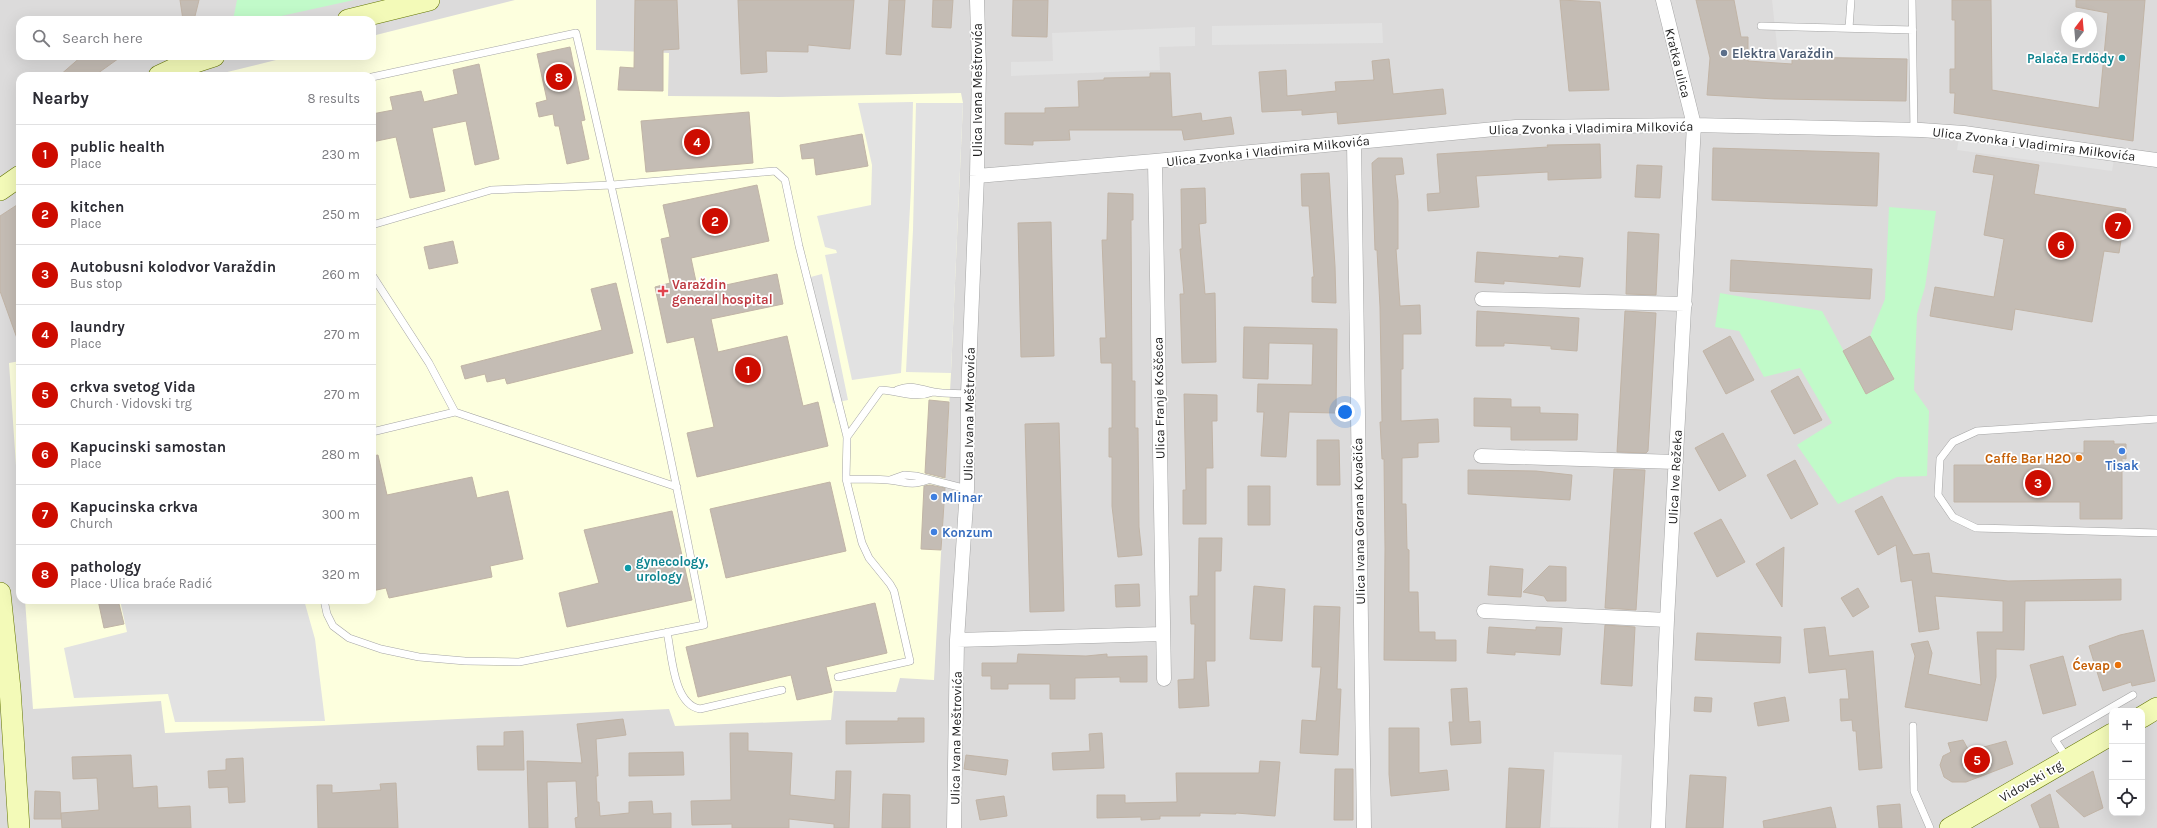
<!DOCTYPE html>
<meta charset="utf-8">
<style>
:root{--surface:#fff;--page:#f2f2f3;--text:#2b2b33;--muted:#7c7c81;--line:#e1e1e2;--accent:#cd0c00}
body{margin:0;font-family:Karla,sans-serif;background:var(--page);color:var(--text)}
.controls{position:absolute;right:12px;bottom:12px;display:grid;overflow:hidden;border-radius:8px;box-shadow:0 4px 16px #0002}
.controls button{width:36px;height:36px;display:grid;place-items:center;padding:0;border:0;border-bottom:1px solid var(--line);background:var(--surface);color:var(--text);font:20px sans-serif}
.compass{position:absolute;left:2061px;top:12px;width:36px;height:36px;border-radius:50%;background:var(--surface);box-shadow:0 4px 16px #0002;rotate:16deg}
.you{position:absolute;left:1345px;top:412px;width:14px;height:14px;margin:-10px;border:3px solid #fff;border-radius:50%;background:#1a73e8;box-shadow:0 0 0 6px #1a73e833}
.badge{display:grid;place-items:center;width:26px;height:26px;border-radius:50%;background:var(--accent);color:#fff;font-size:13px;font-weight:700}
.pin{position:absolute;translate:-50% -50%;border:2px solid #fff;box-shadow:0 1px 4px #0006}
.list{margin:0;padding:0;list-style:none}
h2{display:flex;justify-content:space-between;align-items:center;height:52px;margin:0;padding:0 16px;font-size:17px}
h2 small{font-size:13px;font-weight:400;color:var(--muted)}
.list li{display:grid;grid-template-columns:26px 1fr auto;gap:12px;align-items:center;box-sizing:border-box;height:60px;padding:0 16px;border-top:1px solid var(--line)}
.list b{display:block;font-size:15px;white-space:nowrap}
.list p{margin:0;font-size:13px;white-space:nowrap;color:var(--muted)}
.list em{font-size:13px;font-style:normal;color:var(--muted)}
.icon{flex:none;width:22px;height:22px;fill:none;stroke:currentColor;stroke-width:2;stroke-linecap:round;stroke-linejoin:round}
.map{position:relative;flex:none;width:2157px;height:828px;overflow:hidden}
.search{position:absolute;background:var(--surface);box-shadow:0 4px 16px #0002;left:16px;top:16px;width:360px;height:44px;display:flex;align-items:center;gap:10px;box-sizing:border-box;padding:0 14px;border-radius:12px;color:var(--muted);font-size:15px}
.panel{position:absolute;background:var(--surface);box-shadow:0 4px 16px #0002;left:16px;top:72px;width:360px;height:532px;border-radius:12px}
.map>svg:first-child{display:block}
</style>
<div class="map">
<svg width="2157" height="828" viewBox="0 0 2157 828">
<rect width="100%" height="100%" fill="#efece4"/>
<path fill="#dcdbdb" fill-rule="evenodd" d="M0,0H2157V828H0ZM2067,18H2091V42H2067ZM20,20H372V56H20ZM20,76H372V600H20ZM2112,711H2142V813H2112Z"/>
<path fill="#fdffde" d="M515,0H596V50L669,53L668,96L779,97L961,93L963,103L951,373L934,680L900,678L896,692L834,691L831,720L675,726L669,709L165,733L161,701L33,709L25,600H372V76H211L292,56H372V36Z
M20,361V524L9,363Z"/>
<path fill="#c1fac9" d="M237,0H354L263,20H233Z
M1889,207L1936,211L1925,287L1917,314L1914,390L1929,411L1927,476L1897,477L1838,504L1797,445L1832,423L1800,368L1764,377L1739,331L1715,327L1720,293L1822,311L1867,394L1893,379L1870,336L1885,299Z"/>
<path fill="#e2e2e2" d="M1772,0H1914V59L1778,55Z
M1382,23L1383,43L1212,45V26Z
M1195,27V46L1159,47L1160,70L1011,76V62L1053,61L1052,33Z
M913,102L911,189L901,373L852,380L825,255L837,253L836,250L825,247L817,216L871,205L872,165L858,103Z
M916,103H963L951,373L906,372L913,230Z
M1959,138L2114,159L2112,171L1957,150Z
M822,274L848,400L833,403L807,278Z
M120,600H304L315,639L325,721L175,722L168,694L74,698L64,648L127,632Z
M1554,752L1622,755L1618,828L1550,827Z"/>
<path fill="#c4bcb4" stroke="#c1b4a6" d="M180,0H199L194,20H183Z
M635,0H677L679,49L663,50V91L618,90L620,67L634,68Z
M738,0H854L850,49L808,45V52L766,51L767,72L741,74Z
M889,0H905L901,55L886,54Z
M933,0H953L951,28L932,27Z
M1013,0H1048L1047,37L1012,36Z
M1560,0L1600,2L1609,90L1569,91Z
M1696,0H1734L1741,37H1748V61L1792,64V57L1907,59L1906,101L1775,99L1707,95L1710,58Z
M1952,0H1991L1992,90L2099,108L2108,13L2076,7V0H2145L2133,141L1954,113L1955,93H1950V69H1955V20H1952Z
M570,47L585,120L581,121L589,159L567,164L559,126H555L553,114L539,117L536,103L547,100L537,54Z
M82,56H122L94,76H59Z
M1389,59L1393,94L1443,89L1446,114L1338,124L1337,112L1302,115V110L1262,112L1259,72L1286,70L1287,96L1336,91L1335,82L1374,80L1372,61Z
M479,64L499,159L475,165L466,121L432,128L445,191L410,198L396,137L372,142V114L393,110L390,97L421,91L424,102L458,94L453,70Z
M1150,73H1170L1172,117L1201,113L1202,121L1231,117L1234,134L1184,140L1182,130H1069L1070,140L1033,141V145L1005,144V113H1045V108L1079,107L1078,81L1104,80V78L1150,77Z
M749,112L753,163L646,172L641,121Z
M862,134L868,166L816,175L814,158L802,159L800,145Z
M1600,144L1601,178L1548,180V172L1476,176L1479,207L1428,211L1427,194L1440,193L1437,154L1548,147L1547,145Z
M1713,148L1879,153L1877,206L1712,200Z
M1976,155L2039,165L2034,194L2126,209L2119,253L2104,251L2092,322L2015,309L2012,330L1930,316L1935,287L1994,297L2004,239L1984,235L1994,175L1973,172Z
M1378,158H1402L1404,174L1395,175L1398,201V249H1396L1400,306L1420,305L1421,334H1403V369H1401V421L1438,419L1439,442L1418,443V457L1402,458V504H1406L1407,549L1409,550V592H1418L1419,632H1435V640H1456V661L1384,660L1385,549L1384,459H1382L1380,422H1382L1380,307L1377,250H1375L1372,163Z
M1637,165L1662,166L1660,198L1635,197Z
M1329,173L1335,266L1336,303L1312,302V277H1314L1309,206H1302L1301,174Z
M757,185L769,241L691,258L698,291L777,274L783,304L711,319L718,352L787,336L803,406L818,402L828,446L697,477L687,433L714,427L694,337L667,343L655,287L670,283L661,239L670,237L663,205Z
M1205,188L1206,223L1199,224L1205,294L1215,293L1216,362L1182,363L1180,294H1184L1180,249H1182L1181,189Z
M1108,193L1133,194V220H1131L1132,381H1135V428H1138L1139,527L1142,555L1118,557L1112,506V457H1109V428H1112V363H1101L1100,338H1106L1102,240H1107Z
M20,203V341H18L0,291V216Z
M1051,222L1054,356L1021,357L1018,223Z
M1628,232L1659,234L1656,295L1626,294Z
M453,241L458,263L429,269L424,247Z
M1477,252L1559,258V256L1583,258L1580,287L1504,281V284L1475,282Z
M1731,260L1872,269L1870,299L1730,291Z
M616,283L633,353L507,384L505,378L487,382L485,374L465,379L461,366L602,330L591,289Z
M1477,311L1579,318L1577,351L1551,349V346L1504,343V346H1476Z
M1625,311L1656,313L1648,451L1646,453L1617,452Z
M1244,327L1337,329L1336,413L1289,412L1286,457L1261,456L1264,412H1257L1258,384L1312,385L1313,344L1269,343L1268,379L1243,378Z
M1730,336L1754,380L1726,394L1703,351Z
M1870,336L1894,379L1866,394L1843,351Z
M1798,376L1822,420L1794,434L1771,391Z
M1184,394L1217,395V421H1212L1213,468H1206V524H1183V490H1186Z
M1474,398L1511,399V407H1540V413L1578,414L1577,440H1511V427L1474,426Z
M929,400L949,402L945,478L925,473Z
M1059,423L1064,611L1030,612L1025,424Z
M1723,433L1746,476L1719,491L1695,448Z
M1317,440H1339L1340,485H1317Z
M2084,441H2114V444H2126V459L2122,458V519H2080V502H1954V465H2069V453H2084Z
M378,455L387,495L472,477L477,498L508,491L523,559L490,566L492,577L389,598L386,588L372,591V456Z
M1795,460L1818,504L1791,519L1767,475Z
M1614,469L1645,470L1636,610L1605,608Z
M1468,470L1536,471L1572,475L1570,500L1468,494Z
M830,482L846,551L726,578L710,509Z
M930,485L945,488L941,550L921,549L924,486Z
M1248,486H1270V525H1248Z
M1882,496L1913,555L1929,553L1932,573L2008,581L2121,579V600L2025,601L2024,650L1996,649V677L1987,721L1905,707L1915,656L1911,644L1928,641L1932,653L1928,674L1981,685L1977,632H2003V601L1935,596L1939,629L1919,632L1912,580L1901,582L1896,545L1878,555L1855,511Z
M672,511L692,600L567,627L559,593L599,583L584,530Z
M1721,519L1745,562L1717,577L1694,533Z
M1199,538H1222L1221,571H1215V661H1206L1209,706L1179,708L1178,680L1194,679L1195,624H1191L1190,596H1198Z
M1784,547L1782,607L1756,564Z
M1490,566L1523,569L1521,597L1488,595Z
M1549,566L1566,567V601H1547L1544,596L1523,592Z
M1139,584L1140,606L1116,607L1115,585Z
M1254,586L1285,589L1282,641L1250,639Z
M1858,588L1869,607L1853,617L1841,598Z
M98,600H118L124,624L104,628Z
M875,603L887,653L826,667L832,692L797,700L791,675L698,697L686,647Z
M1314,606L1340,607L1337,689H1341L1338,755L1300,753L1302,720L1316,721L1321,667H1312Z
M1605,625L1635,627L1632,686L1601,684Z
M1489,627L1536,630V627L1562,628L1560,655L1515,652V655L1487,653Z
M1825,627L1829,656L1873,651L1882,768L1859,770L1856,731H1853L1852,720L1841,721L1840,699H1849L1846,669L1809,673L1804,629Z
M2143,630L2155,681L2132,686L2131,682L2103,691L2089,646L2120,635Z
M1697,633L1781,637L1780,663L1695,660Z
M1018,654L1086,656L1107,654V657L1147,656V682H1120V677L1075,678V699H1050V684H1008V689H991V676H982V663H1017Z
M2063,656L2076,705L2043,714L2030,665Z
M1467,688L1469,722L1480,721L1481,743L1451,745L1449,722H1453L1451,689Z
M1695,697L1712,698L1711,712L1694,711Z
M1785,697L1789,721L1758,726L1754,703Z
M898,718H924V742L846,744V721H898Z
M623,719L626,735L596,739L598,776H596L597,802H599L600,816L629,813V802L652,801L653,814L671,813V828H576L575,818L578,817L576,781L547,782L548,828H529L527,761L582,763L577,724Z
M1389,728H1419V773L1447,770L1449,790L1391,796L1389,774Z
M523,731L524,770H478L477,746H504V732Z
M730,733H748V751L792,753L790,795L835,800L836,771H851L849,828H834V824L789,819V828H732V824L692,825L691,801L731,800Z
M1102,733L1104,768L1053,770L1052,753L1090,751L1089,734Z
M1963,740L1969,751L2006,741L2013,764L1966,782H1952L1944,777L1940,765L1943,756L1951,752L1948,743Z
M683,752L684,775L629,776V753Z
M131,755L133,788L157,786L158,808L190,806L191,828H62L61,813L99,810L97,778L73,779L72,757Z
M966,755L1008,760L1006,775L964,769Z
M243,758L245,802L229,803L228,787L209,788L208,771L226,770V759Z
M1260,761L1280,762L1275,816L1236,813V814L1200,813V816H1160V819L1141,820V817L1097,818V795H1125V803L1177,802L1176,773H1259Z
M1509,768L1544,770L1540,828H1506Z
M1335,769H1353V820H1334Z
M2093,771L2103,808L2084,817L2056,791Z
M1690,775L1726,777L1723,828H1686Z
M396,783L398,828H318L317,785H332V793L381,790L380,784Z
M35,791L60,792L61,819H34Z
M883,794L910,795V828H882Z
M2050,794L2059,828H2040L2031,805Z
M1004,796L1007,816L980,820L976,800Z
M1900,804L1902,828H1879L1877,806Z
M1831,807L1836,828H1764L1763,821Z"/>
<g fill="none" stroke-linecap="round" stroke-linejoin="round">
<defs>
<path id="lane" d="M1912,0L1914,131
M1761,26L1913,30
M1849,28L1851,0
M372,225L491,190L612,185L775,171L785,180L799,246L847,437L846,479L862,543L869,558L890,584L894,591L910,661L838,677
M372,275L429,363L455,412
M897,390C913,384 918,389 934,392C945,394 957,393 968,394
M2157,419L1977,431L1953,442L1940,459L1938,495L1953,517L1976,528L2157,533
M372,432L455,412L677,487
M847,437L881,390C900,391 915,399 933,392
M846,479C860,479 874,479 888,480C906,481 908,487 928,480
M890,480L904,475L916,476L967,489
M324,600L327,614L333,626L349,638L381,649L419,657L465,661L519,662L704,625C666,427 622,230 576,33L372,77
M667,632C672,655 673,704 700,709L782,690
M1913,726L1914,791L1930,828
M2067,758L2055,740L2133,695"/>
<path id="street" d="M1354,142L1364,828
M1155,161L1164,679
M977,176L1155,161L1516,127L1694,125L1921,130L1964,133L2157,160
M1482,299L1685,304
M1481,456L1676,462
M1484,611L1667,620
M957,640L1162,634
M954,828L957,640L967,489L968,394L977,176L979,68L977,0
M1658,828L1667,620L1694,125L1663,0"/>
<path id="secondary" d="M348,20L429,0
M159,76L174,69L214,56
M0,190L20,176
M0,593L10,689L19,828
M2142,717L2157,708
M1950,828L2112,734"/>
</defs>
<use href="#lane" stroke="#a5a5a5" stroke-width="8"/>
<use href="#street" stroke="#a5a5a5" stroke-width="15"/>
<use href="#secondary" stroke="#647604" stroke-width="22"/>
<use href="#lane" stroke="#fff" stroke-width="7"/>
<use href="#street" stroke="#fff" stroke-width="14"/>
<use href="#secondary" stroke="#f3fab8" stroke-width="21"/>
</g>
<circle fill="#5c6f8a" stroke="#fff" stroke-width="1.5" cx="1724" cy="53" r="4"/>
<g fill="#0f9aa8" stroke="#fff" stroke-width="1.5">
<circle cx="2122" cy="58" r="4"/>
<circle cx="628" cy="568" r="4"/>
</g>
<path fill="#e0444e" stroke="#fff" stroke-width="1.5" d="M661 285h4v4h4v4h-4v4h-4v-4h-4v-4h4z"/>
<g fill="#3f7fe0" stroke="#fff" stroke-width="1.5">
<circle cx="2122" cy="451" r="4"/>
<circle cx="934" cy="497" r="4"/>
<circle cx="934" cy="532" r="4"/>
</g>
<g fill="#e8710a" stroke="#fff" stroke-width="1.5">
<circle cx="2079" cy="458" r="4"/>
<circle cx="2118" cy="665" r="4"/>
</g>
<g text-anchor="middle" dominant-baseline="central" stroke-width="3.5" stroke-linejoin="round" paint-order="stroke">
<g font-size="13" font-weight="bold" fill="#4e5e75" stroke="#fff" text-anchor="start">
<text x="1732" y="53">Elektra Varaždin</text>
</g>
<g font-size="13" font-weight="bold" fill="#0d838f" stroke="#fff" text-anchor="end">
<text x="2114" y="58">Palača Erdödy</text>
<text x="636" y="561" text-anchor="start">gynecology,<tspan x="636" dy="15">urology</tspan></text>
</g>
<g font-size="13" fill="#1e1e1e" stroke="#fff">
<text transform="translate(1678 63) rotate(76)">Kratka ulica</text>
<text transform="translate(977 90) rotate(-90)">Ulica Ivana Meštrovića</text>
<text transform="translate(1591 128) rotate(-1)">Ulica Zvonka i Vladimira Milkovića</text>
<text transform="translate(2034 144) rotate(7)">Ulica Zvonka i Vladimira Milkovića</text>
<text transform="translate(1268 151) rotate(-6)">Ulica Zvonka i Vladimira Milkovića</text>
<text transform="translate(1159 398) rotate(-91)">Ulica Franje Koščeca</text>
<text transform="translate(969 414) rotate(-89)">Ulica Ivana Meštrovića</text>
<text transform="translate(1675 477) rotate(-87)">Ulica Ive Režeka</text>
<text transform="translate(1359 521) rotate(-91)">Ulica Ivana Gorana Kovačića</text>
<text transform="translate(956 738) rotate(-89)">Ulica Ivana Meštrovića</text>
<text transform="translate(2031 781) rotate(-30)">Vidovski trg</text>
</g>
<g font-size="13" font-weight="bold" fill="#be3a42" stroke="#fff" text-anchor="start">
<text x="672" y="284">Varaždin<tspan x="672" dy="15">general hospital</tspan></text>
</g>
<g font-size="13" font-weight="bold" fill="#c56008" stroke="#fff" text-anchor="end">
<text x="2071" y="458">Caffe Bar H2O</text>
<text x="2110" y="665">Ćevap</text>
</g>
<g font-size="13" font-weight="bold" fill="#366cbe" stroke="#fff" text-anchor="start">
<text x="2122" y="465" text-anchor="middle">Tisak</text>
<text x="942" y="497">Mlinar</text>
<text x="942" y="532">Konzum</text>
</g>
</g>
</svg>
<div class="controls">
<button>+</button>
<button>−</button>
<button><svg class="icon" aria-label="locate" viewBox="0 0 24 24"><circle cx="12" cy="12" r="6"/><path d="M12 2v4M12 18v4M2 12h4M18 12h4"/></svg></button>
</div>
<svg class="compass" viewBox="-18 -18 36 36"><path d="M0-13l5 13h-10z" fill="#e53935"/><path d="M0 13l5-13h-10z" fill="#7c7c81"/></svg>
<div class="you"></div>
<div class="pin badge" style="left:748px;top:370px">1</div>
<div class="pin badge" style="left:715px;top:221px">2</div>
<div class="pin badge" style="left:2038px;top:483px">3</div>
<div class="pin badge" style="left:697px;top:142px">4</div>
<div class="pin badge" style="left:1977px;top:760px">5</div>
<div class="pin badge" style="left:2061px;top:245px">6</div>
<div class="pin badge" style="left:2118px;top:226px">7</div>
<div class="pin badge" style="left:559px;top:77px">8</div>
<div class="search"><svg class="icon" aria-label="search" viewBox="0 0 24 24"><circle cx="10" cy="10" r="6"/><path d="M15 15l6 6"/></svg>Search here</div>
<section class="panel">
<h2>Nearby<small>8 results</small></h2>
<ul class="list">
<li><span class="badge">1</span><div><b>public health</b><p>Place</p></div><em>230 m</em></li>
<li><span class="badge">2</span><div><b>kitchen</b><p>Place</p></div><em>250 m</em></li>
<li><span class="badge">3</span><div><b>Autobusni kolodvor Varaždin</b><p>Bus stop</p></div><em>260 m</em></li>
<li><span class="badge">4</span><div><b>laundry</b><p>Place</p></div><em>270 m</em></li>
<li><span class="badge">5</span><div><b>crkva svetog Vida</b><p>Church · Vidovski trg</p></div><em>270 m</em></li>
<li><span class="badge">6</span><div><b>Kapucinski samostan</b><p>Place</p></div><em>280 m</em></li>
<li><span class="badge">7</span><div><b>Kapucinska crkva</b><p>Church</p></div><em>300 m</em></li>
<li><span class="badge">8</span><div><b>pathology</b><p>Place · Ulica braće Radić</p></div><em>320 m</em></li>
</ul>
</section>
</div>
